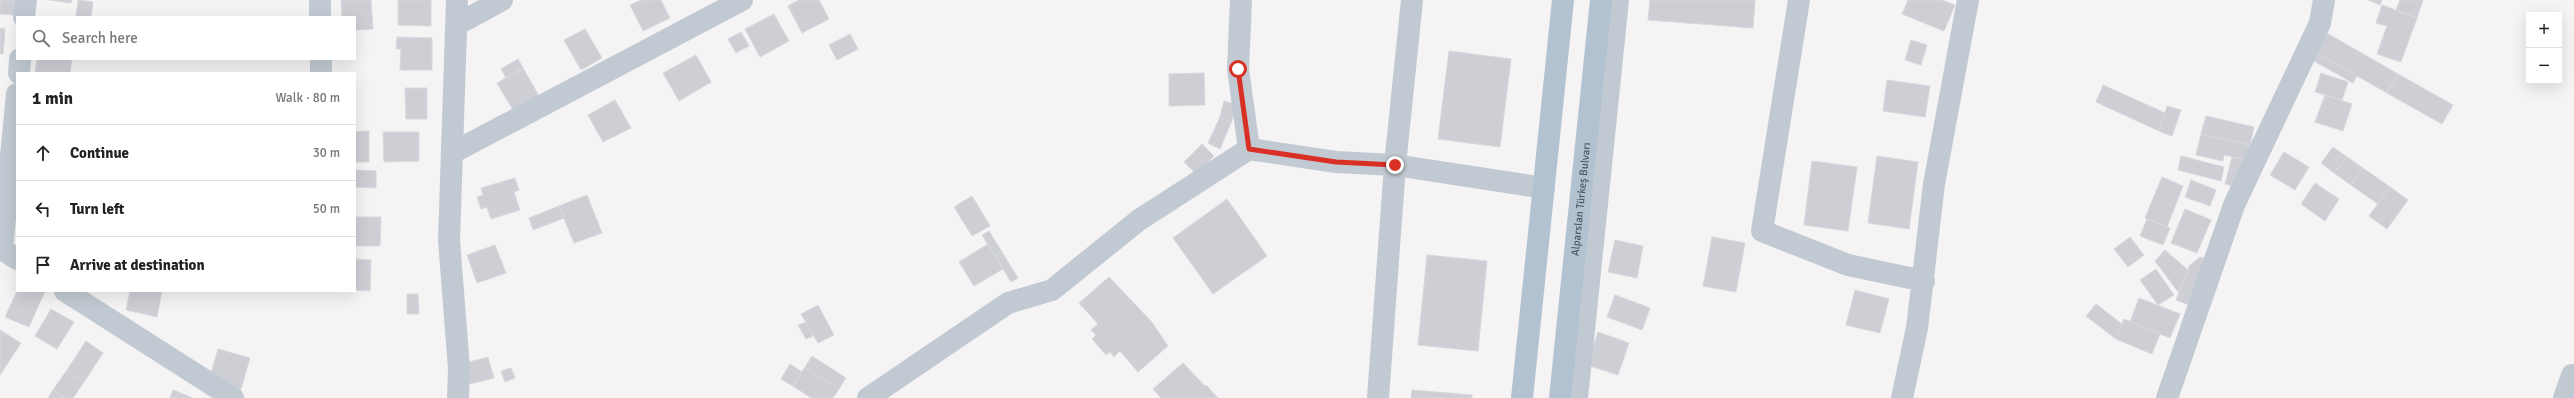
<!DOCTYPE html>
<meta charset="utf-8">
<style>
:root{--surface:#fff;--page:#f6f6f6;--text:#222;--muted:#767676;--line:#e0e0e0}
body{margin:0;font-family:Signika,sans-serif;background:var(--page);color:var(--text)}
.controls{position:absolute;right:12px;top:12px;display:grid;overflow:hidden;border-radius:0px;box-shadow:0 4px 16px #0002}
.controls button{width:36px;height:36px;display:grid;place-items:center;padding:0;border:0;border-bottom:1px solid var(--line);background:var(--surface);color:var(--text);font:20px sans-serif}
.stop{position:absolute;width:12px;height:12px;margin:-9px;border:3px solid #d93025;border-radius:50%;background:#fff}
.stop.end{background:#d93025;border-color:#fff;box-shadow:0 1px 4px #0008}
.list{margin:0;padding:0;list-style:none}
h2{display:flex;justify-content:space-between;align-items:center;height:52px;margin:0;padding:0 16px;font-size:17px}
h2 small{font-size:13px;font-weight:400;color:var(--muted)}
.list li{display:grid;grid-template-columns:26px 1fr auto;gap:12px;align-items:center;box-sizing:border-box;height:56px;padding:0 16px;border-top:1px solid var(--line)}
.list b{display:block;font-size:15px;white-space:nowrap}
.list em{font-size:13px;font-style:normal;color:var(--muted)}
.icon{flex:none;width:22px;height:22px;fill:none;stroke:currentColor;stroke-width:2;stroke-linecap:round;stroke-linejoin:round}
.map{position:relative;flex:none;width:2574px;height:398px;overflow:hidden}
.search{position:absolute;background:var(--surface);box-shadow:0 4px 16px #0002;left:16px;top:16px;width:340px;height:44px;display:flex;align-items:center;gap:10px;box-sizing:border-box;padding:0 14px;border-radius:0px;color:var(--muted);font-size:15px}
.panel{position:absolute;background:var(--surface);box-shadow:0 4px 16px #0002;left:16px;top:72px;width:340px;height:220px;border-radius:0px}
.map>svg:first-child{display:block}
</style>
<div class="map">
<svg width="2574" height="398" viewBox="0 0 2574 398">
<rect width="100%" height="100%" fill="#f5f3f3"/>
<path fill="#cdcfd5" stroke="#d7d9de" d="M0,0H15L14,15L0,14Z
M49,0H72L71,3Z
M78,0L93,2L91,17H76Z
M341,0H371L373,29L355,30V17H342Z
M398,0H431V26L398,25Z
M641,0H661L670,18L643,31L630,5Z
M799,0H819L829,19L802,33L788,6Z
M1650,0H1755L1753,28L1648,20Z
M1908,0H1942L1955,5L1944,31L1902,14Z
M2368,0H2382L2380,5Z
M2400,0H2423L2417,18L2396,10Z
M2382,5L2417,18L2401,62L2377,54L2387,26L2376,23Z
M774,14L789,41L760,57L745,29Z
M0,28L5,29L3,54H0Z
M585,29L602,58L581,70L564,40Z
M741,32L749,46L736,53L728,39Z
M2325,32L2398,74L2387,93L2317,53Z
M850,34L858,49L837,60L829,45Z
M397,37L432,38V70H400L401,49H396Z
M1911,40L1927,45L1921,65L1905,60Z
M1449,51L1511,59L1500,147L1438,139Z
M2317,53L2357,76L2353,83L2314,61Z
M696,55L711,82L679,101L663,73Z
M37,59H72L70,73H35Z
M518,59L523,68L506,78L501,69Z
M523,68L539,96L513,110L497,83Z
M1204,73L1205,105L1169,106V74Z
M2321,73L2348,82L2342,100L2315,92Z
M2398,74L2453,105L2442,124L2387,93Z
M1887,80L1930,86L1925,117L1883,111Z
M2103,85L2165,113L2159,131L2096,102Z
M405,88H427V119H406Z
M2325,95L2352,104L2343,131L2315,122Z
M615,100L631,128L603,142L588,115Z
M1224,101L1237,104L1231,123L1220,117Z
M2167,106L2181,110L2172,136L2159,131Z
M2206,116L2254,127L2250,145L2201,134Z
M1220,117L1231,123L1220,149L1208,143Z
M369,131V162H355V132Z
M383,132H419V161L384,162Z
M2201,134L2250,145L2247,160L2224,155L2223,161L2196,155Z
M1202,144L1214,156L1196,174L1184,162Z
M2333,147L2347,157L2334,173L2321,163Z
M2284,152L2309,167L2295,190L2270,175Z
M1877,156L1918,162L1909,229L1868,223Z
M2181,156L2224,167L2221,181L2178,170Z
M2232,157L2247,160L2240,188L2225,184Z
M2347,157L2363,168L2351,185L2334,173Z
M1812,161L1857,167L1848,231L1804,225Z
M2363,168L2390,187L2378,204L2351,185Z
M355,170L376,171V188L355,187Z
M2162,177L2183,186L2167,227L2145,218Z
M515,178L519,190L514,192L520,210L491,219L487,207L481,209L477,197L483,195L481,188Z
M2191,180L2216,190L2210,206L2185,197Z
M2315,183L2339,199L2325,221L2301,204Z
M2390,187L2408,200L2387,229L2369,216Z
M587,195L602,233L574,243L559,206Z
M972,196L990,226L972,236L954,207Z
M1227,199L1267,256L1213,294L1173,238Z
M559,206L564,218L533,230L529,218Z
M2185,209L2211,220L2197,253L2171,243Z
M355,217H381L380,246H355Z
M2147,219L2170,228L2163,245L2140,236Z
M989,231L1002,252L995,256L982,235Z
M1712,237L1745,243L1736,292L1703,286Z
M2130,237L2144,255L2128,267L2114,249Z
M1615,240L1643,246L1637,278L1608,272Z
M988,244L1003,269L974,286L959,262Z
M495,245L506,273L477,283L467,255Z
M2165,250L2188,270L2179,293L2155,261Z
M1002,252L1018,278L1011,282L995,256Z
M1427,255L1487,261L1478,351L1418,345Z
M2200,257L2210,260L2192,306L2176,300L2190,265Z
M355,259L371,260L370,291L355,290Z
M2156,269L2174,295L2158,305L2140,280Z
M1109,277L1151,321L1168,346L1138,372L1120,351L1114,357L1110,352L1106,355L1092,339L1096,335L1091,330L1098,324L1079,303Z
M1855,290L1889,299L1880,333L1846,325Z
M17,291H45L29,327L5,317Z
M130,291H162L157,317L126,310Z
M407,294H418L419,314H407Z
M1615,295L1650,308L1642,330L1607,317Z
M2139,298L2180,314L2170,338L2130,322Z
M2096,304L2122,324L2116,339L2086,316Z
M818,305L834,335L818,343L801,314Z
M51,309L74,322L57,349L35,336Z
M2124,319L2160,334L2152,354L2116,339Z
M806,322L813,336L806,339L798,325Z
M0,330L21,343L0,375Z
M1598,332L1629,343L1618,375L1587,365Z
M86,341L103,353L84,382L67,370Z
M218,349L250,358L241,389L209,380Z
M812,356L846,378L839,389L805,367Z
M488,357L494,378L470,384L465,363Z
M1183,363L1205,386L1206,385L1218,398H1161L1153,389Z
M790,364L802,372L793,386L781,379Z
M805,367L839,389L833,398H811L793,386Z
M511,368L515,378L505,382L501,371Z
M67,370L84,382L73,398H65L53,390Z
M53,390L65,398H48Z
M173,390L193,398H170Z
M1412,390L1472,395V398H1411Z"/>
<g fill="none" stroke-linecap="round" stroke-linejoin="round">
<path stroke="#c1cad2" stroke-width="22" d="M320,0V17
M457,0L449,240L459,369L458,398
M1241,0L1238,69L1249,149L1336,162L1395,165L1544,188
M1799,0L1762,231L1848,265L1924,281
M24,17L26,0
M456,25L502,0
M321,59V73
M19,73L20,59
M452,153L742,0
M0,248L17,259
M2,249L17,94
M65,291L233,398
M868,398L1008,303L1052,290L1139,220L1249,149
M1378,398L1395,165L1412,0
M1577,398L1618,0
M1902,398L1917,328L1934,184L1968,0
M2167,398L2234,205L2320,23L2324,0
M2564,398L2572,375H2574"/>
<g stroke="#b3c2d1" stroke-width="22">
<path d="M1522,398L1563,0"/>
<path id="s1" d="M1560,398L1601,0"/>
</g>
</g>
<g fill="none" stroke-linecap="round" stroke-linejoin="round">
<path stroke="#d93025" stroke-width="5" d="M1238,69L1249,149L1336,162L1395,165"/>
</g>
<g text-anchor="middle" dominant-baseline="central" stroke-width="3.5" stroke-linejoin="round" paint-order="stroke">
<g font-size="11" fill="#4a5661" stroke="#fff">
<text stroke="none"><textPath href="#s1" startOffset="200">Alparslan Türkeş Bulvarı</textPath></text>
</g>
</g>
</svg>
<div class="controls">
<button>+</button>
<button>−</button>
</div>
<div class="stop" style="left:1238px;top:69px"></div>
<div class="stop end" style="left:1395px;top:165px"></div>
<div class="search"><svg class="icon" aria-label="search" viewBox="0 0 24 24"><circle cx="10" cy="10" r="6"/><path d="M15 15l6 6"/></svg>Search here</div>
<section class="panel">
<h2>1 min<small>Walk · 80 m</small></h2>
<ul class="list">
<li><svg class="icon" aria-label="ahead" viewBox="0 0 24 24"><path d="M12 20V5M6 11l6-6 6 6"/></svg><div><b>Continue</b></div><em>30 m</em></li>
<li><svg class="icon" aria-label="left" viewBox="0 0 24 24"><path d="M17 20v-9H6M10 6l-5 5 5 5"/></svg><div><b>Turn left</b></div><em>50 m</em></li>
<li><svg class="icon" aria-label="arrive" viewBox="0 0 24 24"><path d="M6 21V4h12l-3 4 3 4H6"/></svg><div><b>Arrive at destination</b></div></li>
</ul>
</section>
</div>
